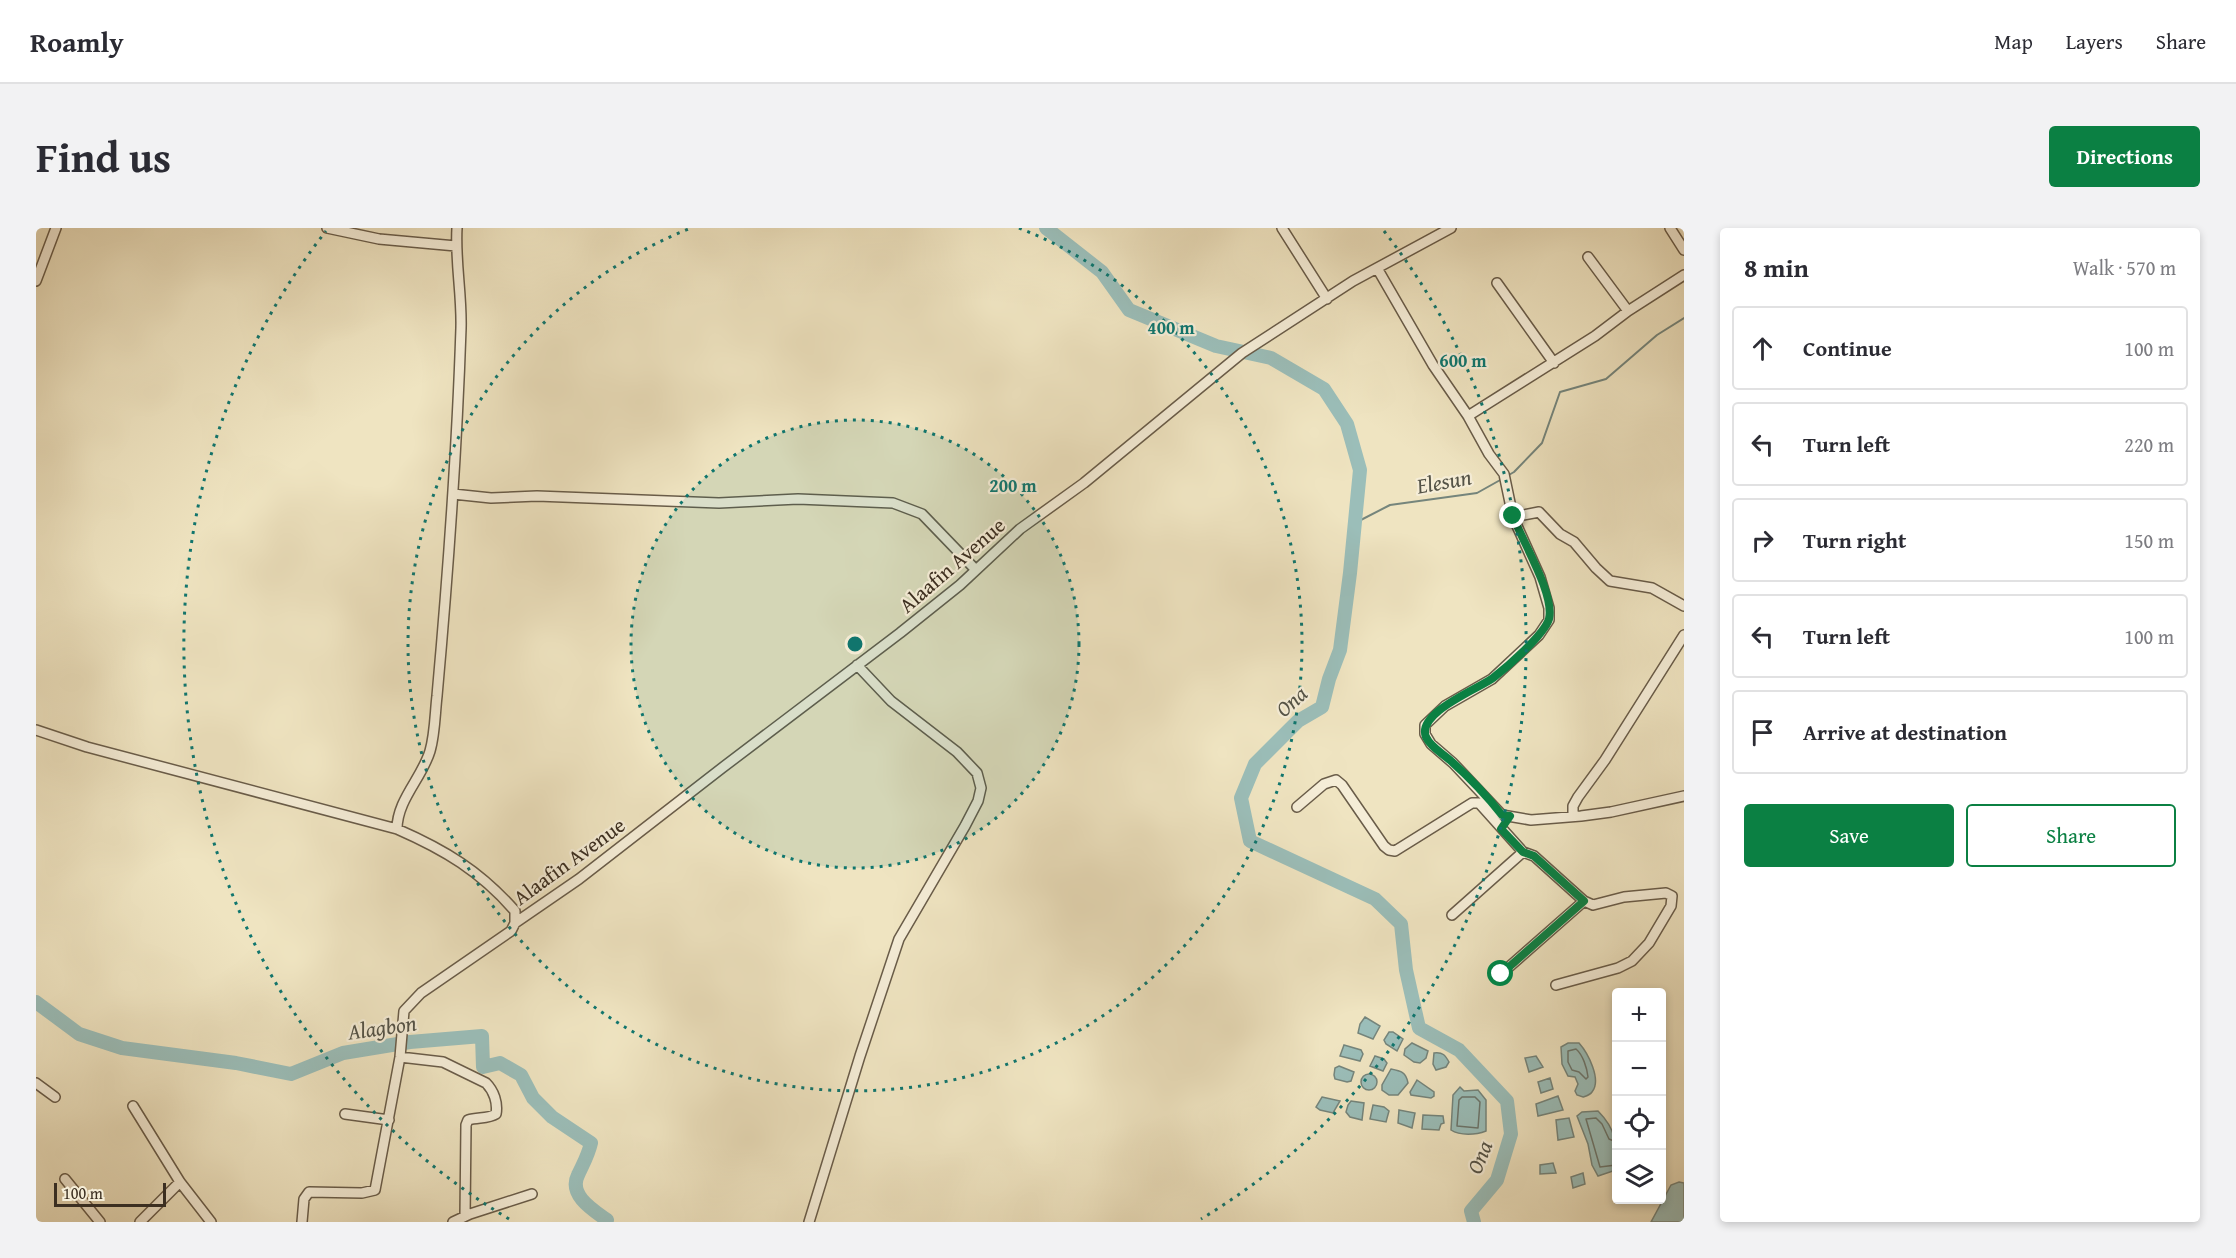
<!DOCTYPE html>
<meta charset="utf-8">
<style>
:root{--surface:#fff;--page:#f2f2f3;--text:#2b2b33;--muted:#7c7c81;--line:#e1e1e2;--accent:#0b8043}
body{margin:0;font-family:"Gentium Book Plus",serif;background:var(--page);color:var(--text)}
.controls{position:absolute;right:18px;bottom:18px;display:grid;overflow:hidden;border-radius:6px;box-shadow:0 3px 9px #0003}
.controls button{width:54px;height:54px;display:grid;place-items:center;padding:0;border:0;border-bottom:2px solid var(--line);background:var(--surface);color:var(--text);font:30px sans-serif}
.scale{position:absolute;left:18px;bottom:15px;width:112px;box-sizing:border-box;padding-left:6px;border:3px solid #3c2f21;border-top:0;font-size:16px;line-height:21px;white-space:nowrap;color:#3c2f21;-webkit-text-stroke:4px #f5edd7;paint-order:stroke}
.stop{position:absolute;width:18px;height:18px;margin:-14px;border:4px solid #0b8043;border-radius:50%;background:#fff}
.stop.end{background:#0b8043;border-color:#fff;box-shadow:0 2px 6px #0008}
.list{margin:0;padding:0;list-style:none}
h2{display:flex;justify-content:space-between;align-items:center;height:78px;margin:0;padding:0 24px;font-size:26px}
h2 small{font-size:20px;font-weight:400;color:var(--muted)}
.list li{display:grid;grid-template-columns:39px 1fr auto;gap:18px;align-items:center;box-sizing:border-box;height:84px;margin:0 12px 12px;padding:0 12px;border:2px solid var(--line);border-radius:6px}
.list b{display:block;font-size:22px;white-space:nowrap}
.list em{font-size:20px;font-style:normal;color:var(--muted)}
.actions{display:flex;gap:12px;padding:18px 24px}
.actions a{flex:1;padding:14px 0;border:2px solid var(--accent);border-radius:6px;text-align:center;font-size:21px;color:var(--accent)}
.actions .main{background:var(--accent);color:#fff}
.icon{flex:none;width:33px;height:33px;fill:none;stroke:currentColor;stroke-width:2;stroke-linecap:round;stroke-linejoin:round}
.map{position:relative;flex:none;width:1648px;height:994px;overflow:hidden;border-radius:6px}
header{display:flex;align-items:center;gap:36px;box-sizing:border-box;height:84px;padding:0 30px;background:var(--surface);border-bottom:2px solid var(--line)}
header strong{font-size:28px}
nav{display:flex;gap:33px;margin-inline-start:auto;font-size:21px}
.intro{display:flex;align-items:center;justify-content:space-between;box-sizing:border-box;height:144px;padding:0 36px}
h1{margin:0;font-size:42px}
.button{padding:15px 27px;border-radius:6px;background:var(--accent);color:#fff;font-size:21px;font-weight:700}
main{display:flex;gap:36px;padding:0 36px}
aside{flex:1;background:var(--surface);border-radius:6px;box-shadow:0 3px 9px #0003}
.map>svg:first-child{display:block}
</style>
<header>
<strong>Roamly</strong>
<nav><a>Map</a><a>Layers</a><a>Share</a></nav>
</header>
<div class="intro"><h1>Find us</h1><a class="button">Directions</a></div>
<main>
<div class="map">
<svg width="1648" height="994" viewBox="0 0 1648 994">
<rect width="100%" height="100%" fill="#efe4c1"/>
<filter id="stains"><feTurbulence type="fractalNoise" baseFrequency=".00333" numOctaves="4"/><feColorMatrix values="0 0 0 0 .2 0 0 0 0 .09 0 0 0 0 .02 0 0 0 .5 -.17"/></filter>
<radialGradient id="worn" r=".72"><stop offset=".6" stop-color="#630" stop-opacity="0"/><stop offset="1" stop-color="#630" stop-opacity=".3"/></radialGradient>
<path fill="#9bbeb9" stroke="#75857c" stroke-width="1.5" d="M1329,789L1344,798L1337,811L1322,805L1324,796Z
M1353,804H1357L1367,811L1361,823L1350,816L1348,812Z
M1376,815L1392,823L1390,830L1384,835L1378,834L1368,827L1369,821Z
M1532,815H1543C1552,825 1566,852 1556,864C1554,867 1550,868 1547,869L1541,867L1539,863L1542,856L1539,849L1532,848L1526,836L1525,819Z
M1308,817L1325,822L1327,826L1324,833L1304,828Z
M1398,825C1407,824 1409,827 1413,834L1410,839L1400,842L1397,836Z
M1339,828L1348,831L1351,835L1347,843L1334,838Z
M1500,828L1507,839L1493,844L1489,830Z
M1303,838L1318,844L1315,853L1311,854L1299,851L1298,847L1299,840Z
M1355,841C1365,843 1370,844 1372,855L1362,867H1353L1346,862V857Z
M1325 854a8 8 0 1 1 16 0a8 8 0 1 1-16 0Z
M1514,850L1517,861L1505,865L1502,854Z
M1381,852L1398,864V868L1395,870L1375,867L1374,864Z
M1424,859L1428,863L1442,862L1450,872V903C1440,907 1424,908 1415,902L1417,867Z
M1522,868L1527,882L1502,888L1500,876Z
M1286,869L1304,873L1297,885L1284,882L1280,879Z
M1315,873L1328,875L1326,892L1314,889L1310,884L1312,877Z
M1337,877L1348,879L1353,883L1350,894L1334,891Z
M1363,882L1379,885L1376,900L1362,895Z
M1562,883C1581,902 1581,917 1580,942L1562,948L1556,937L1552,916L1541,888L1546,884Z
M1387,887L1407,888L1408,895L1405,896L1403,902L1386,901Z
M1533,890L1538,909L1522,912L1520,892Z
M1517,935L1520,945L1504,946V937Z
M1547,945L1549,956L1537,960L1535,949Z
M1643,954L1648,955V994H1615L1635,957Z"/>
<g fill="none" stroke-linecap="round" stroke-linejoin="round">
<path stroke="#6c766d" stroke-width="1.5" d="M1540,821C1547,827 1551,840 1552,849L1550,851L1543,844L1536,842L1532,834V823Z
M1426,869H1439L1444,874L1442,900L1421,898L1423,872Z
M1580,914L1573,911L1566,896L1560,890L1550,891L1564,939L1580,937"/>
<path stroke="#75857c" stroke-width="2" d="M1471,248L1478,244L1506,215L1524,164L1570,151L1621,107L1648,90
M1319,295L1354,277L1441,265L1466,251"/>
<path stroke="#9bbeb9" stroke-width="14" d="M1010,0L1066,44L1093,82L1180,118L1235,130L1288,161L1311,196L1324,242L1314,345L1304,422L1293,451L1286,479L1262,493L1219,536L1205,570L1214,613L1339,671L1365,696L1370,742L1383,800L1423,822L1471,873L1475,906L1461,952L1435,983L1438,994
M0,774L43,806L86,820L200,835L255,846L307,825L374,814L446,808L447,839L464,835L485,847L497,870L516,889L555,915C552,928 547,936 542,947C532,967 557,982 571,992L569,994"/>
<defs>
<path id="street" d="M291,0L343,11L420,18
M1246,0L1291,71
M1634,0L1648,22
M1552,29L1592,83
M1341,40L1397,137L1432,188L1453,226L1468,246L1477,289L1504,349L1513,380V392L1503,407L1456,451L1409,478L1389,497V506L1395,516L1417,535L1466,587L1495,592L1545,588L1575,584L1648,568
M0,53L20,0
M1461,55L1518,135
M1432,188L1559,108L1592,83L1648,47
M417,266L455,270L501,268L683,275L762,271L857,275L886,286L939,341
M1477,289L1503,284L1524,306L1538,314L1560,340L1574,353L1616,360L1648,378
M0,502L51,519L361,601C409,622 444,643 479,683V695L475,703L385,765L368,783L364,829L339,962L326,965L273,964L268,971L266,994
M1261,579L1288,556L1300,552L1306,557L1348,618L1353,622L1359,623L1436,575H1443L1487,624L1498,628L1548,673L1557,677L1588,669L1630,665L1636,668L1635,678L1613,715L1596,733L1582,740L1520,757
M1537,588V578L1542,569L1569,532L1648,407
M361,601C361,572 386,550 394,523C399,506 399,485 401,468C412,346 421,223 425,100C426,67 419,33 421,0
M1416,687L1487,624
M479,695L543,651L686,540L864,405L924,357L984,301L1048,255L1206,125L1317,53L1415,0
M1465,746L1548,673
M364,829L407,834L450,855C458,863 462,875 460,886C452,891 442,889 432,892L430,897L429,988
M0,855L19,869
M97,878L144,954L175,994
M309,886L353,892
M29,951L64,994
M104,994L144,954
M417,994L434,986L496,966
M773,994L824,828L863,711L929,598L942,573L945,560L941,545L921,524L855,473L821,437"/>
</defs>
<use href="#street" stroke="#695c49" stroke-width="12"/>
<use href="#street" stroke="#f5edd7" stroke-width="9"/>
</g>
<g fill="none" stroke-linecap="round" stroke-linejoin="round">
<path stroke="#0b8043" stroke-width="8" d="M1465,746L1548,673L1498,628L1487,624L1465,601L1474,588L1466,587C1451,568 1434,550 1416,534C1408,526 1395,520 1390,509C1380,485 1442,461 1457,450C1471,439 1508,407 1513,391C1519,366 1486,313 1477,288"/>
</g>
<circle cx="819" cy="416" r="224" fill="#0f766e" fill-opacity=".12"/>
<g fill="none" stroke="#0f766e" stroke-width="3" stroke-dasharray="3 6">
<circle cx="819" cy="416" r="224"/>
<path d="M983 0A447 447 0 1 1 655 0"/>
<path d="M473 991A671 671 0 0 1 290 3M1348 3A671 671 0 0 1 1165 991"/>
</g>
<g text-anchor="middle" dominant-baseline="central" stroke-width="4.5" stroke-linejoin="round" paint-order="stroke">
<g font-size="21" fill="#3c2f21" stroke="#f5edd7">
<text transform="translate(916 337) rotate(-41)">Alaafin Avenue</text>
<text transform="translate(533 633) rotate(-36)">Alaafin Avenue</text>
</g>
<g font-size="22" font-style="italic" fill="#545347" stroke="#f5edd7">
<text transform="translate(1408 253) rotate(-10)">Elesun</text>
<text transform="translate(1255 473) rotate(-42)">Ona</text>
<text transform="translate(346 799) rotate(-8)">Alagbon</text>
<text transform="translate(1443 929) rotate(-68)">Ona</text>
</g>
</g>
<circle cx="819" cy="416" r="9" fill="#0f766e" stroke="#f5edd7" stroke-width="3"/>
<g font-size="18" text-anchor="middle" font-weight="bold" fill="#0f766e" stroke="#f5edd7" stroke-width="4.5" stroke-linejoin="round" paint-order="stroke">
<text x="1135" y="106">400 m</text>
<text x="1427" y="139">600 m</text>
<text x="977" y="264">200 m</text>
</g>
<rect width="100%" height="100%" filter="url(#stains)"/>
<rect width="100%" height="100%" fill="url(#worn)"/>
</svg>
<div class="controls">
<button>+</button>
<button>−</button>
<button><svg class="icon" aria-label="locate" viewBox="0 0 24 24"><circle cx="12" cy="12" r="6"/><path d="M12 2v4M12 18v4M2 12h4M18 12h4"/></svg></button>
<button><svg class="icon" aria-label="layers" viewBox="0 0 24 24"><path d="M12 4l9 5-9 5-9-5zM3 14l9 5 9-5"/></svg></button>
</div>
<div class="scale">100 m</div>
<div class="stop" style="left:1465px;top:746px"></div>
<div class="stop end" style="left:1477px;top:288px"></div>
</div>
<aside>
<h2>8 min<small>Walk · 570 m</small></h2>
<ul class="list">
<li><svg class="icon" aria-label="ahead" viewBox="0 0 24 24"><path d="M12 20V5M6 11l6-6 6 6"/></svg><div><b>Continue</b></div><em>100 m</em></li>
<li><svg class="icon" aria-label="left" viewBox="0 0 24 24"><path d="M17 20v-9H6M10 6l-5 5 5 5"/></svg><div><b>Turn left</b></div><em>220 m</em></li>
<li><svg class="icon" aria-label="right" viewBox="0 0 24 24"><path d="M7 20v-9h11M14 6l5 5-5 5"/></svg><div><b>Turn right</b></div><em>150 m</em></li>
<li><svg class="icon" aria-label="left" viewBox="0 0 24 24"><path d="M17 20v-9H6M10 6l-5 5 5 5"/></svg><div><b>Turn left</b></div><em>100 m</em></li>
<li><svg class="icon" aria-label="arrive" viewBox="0 0 24 24"><path d="M6 21V4h12l-3 4 3 4H6"/></svg><div><b>Arrive at destination</b></div></li>
</ul>
<div class="actions"><a class="main">Save</a><a>Share</a></div>
</aside>
</main>
